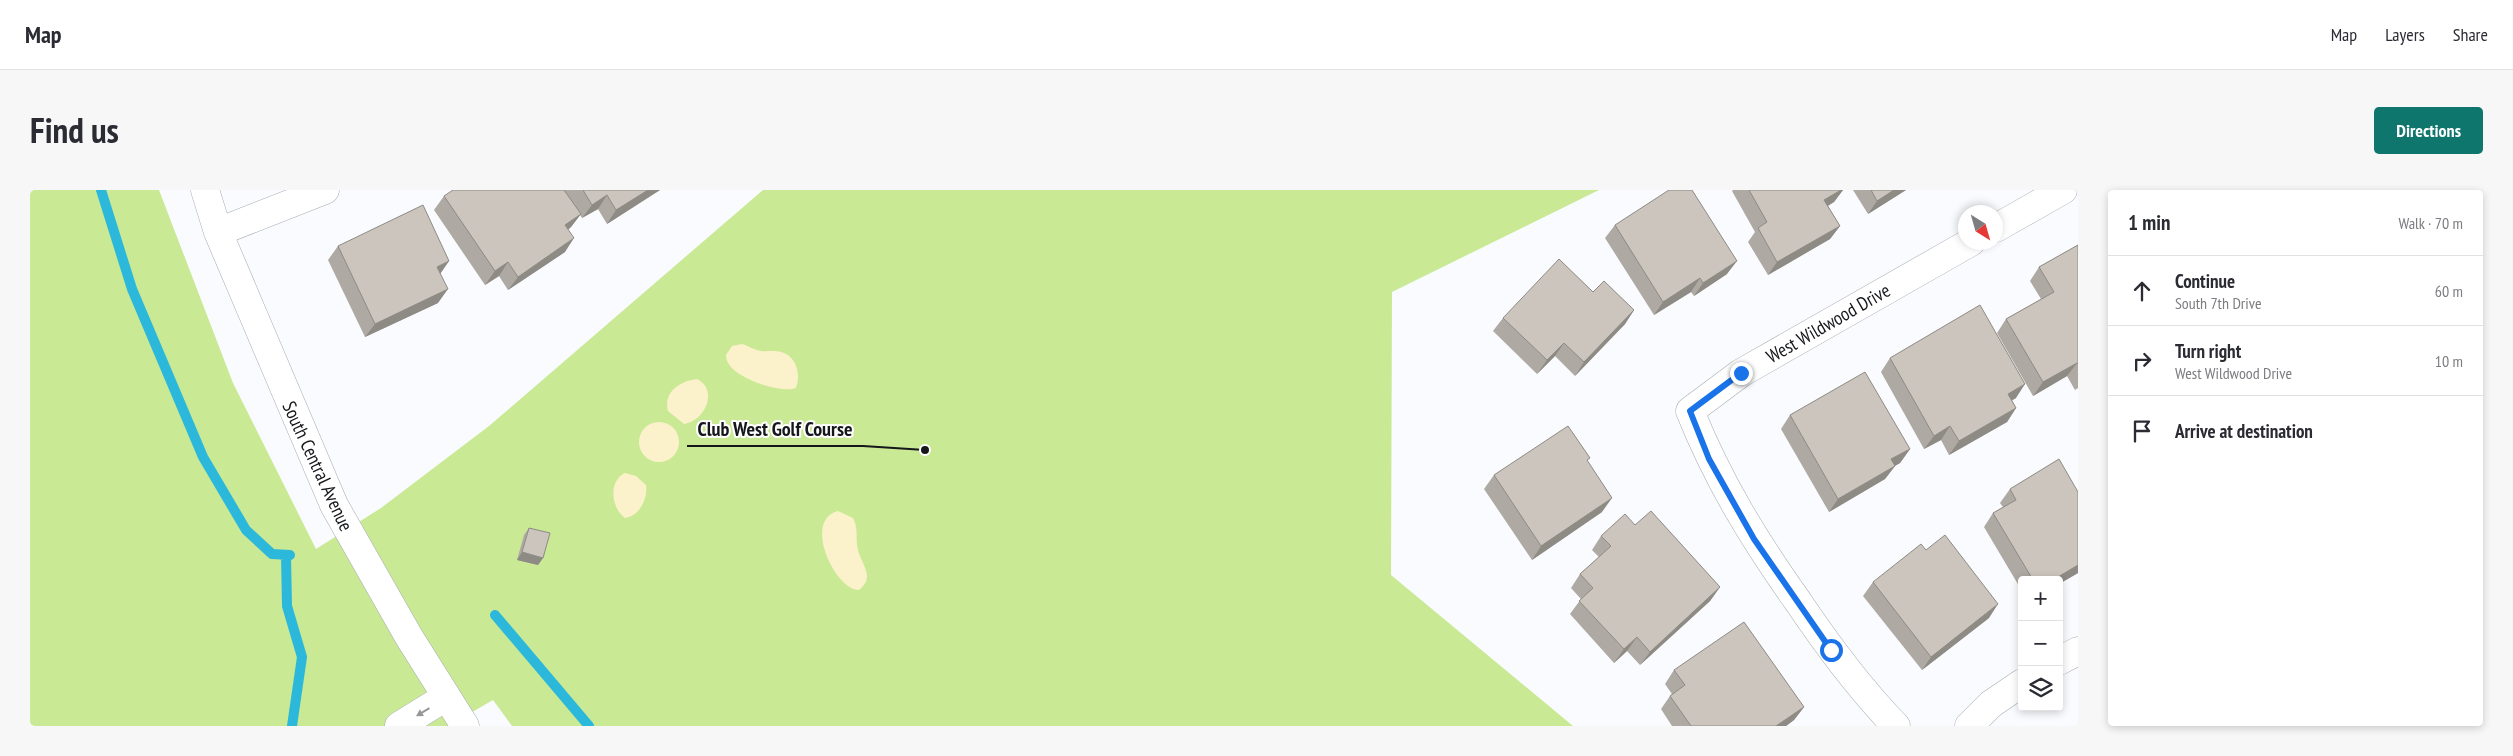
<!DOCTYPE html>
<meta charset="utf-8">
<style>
:root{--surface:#fff;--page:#f7f7f7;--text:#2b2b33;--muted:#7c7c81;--line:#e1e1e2;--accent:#0f766e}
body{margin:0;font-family:"PT Sans Narrow",sans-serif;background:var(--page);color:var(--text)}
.controls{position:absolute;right:15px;bottom:15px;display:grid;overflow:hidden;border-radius:5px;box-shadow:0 2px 8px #0003}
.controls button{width:45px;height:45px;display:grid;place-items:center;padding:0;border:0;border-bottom:1px solid var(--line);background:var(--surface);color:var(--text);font:25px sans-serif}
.compass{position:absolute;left:1928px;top:15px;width:45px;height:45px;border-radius:50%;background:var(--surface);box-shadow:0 2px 8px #0003;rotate:143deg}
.stop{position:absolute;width:15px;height:15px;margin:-11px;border:4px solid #1a73e8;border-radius:50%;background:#fff}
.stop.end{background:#1a73e8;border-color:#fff;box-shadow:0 1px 5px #0008}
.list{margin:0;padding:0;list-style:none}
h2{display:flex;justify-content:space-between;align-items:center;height:65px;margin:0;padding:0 20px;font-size:21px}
h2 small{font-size:16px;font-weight:400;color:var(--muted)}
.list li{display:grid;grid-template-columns:32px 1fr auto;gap:15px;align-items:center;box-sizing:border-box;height:70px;padding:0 20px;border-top:1px solid var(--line)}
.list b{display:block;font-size:19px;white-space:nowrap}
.list p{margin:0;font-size:16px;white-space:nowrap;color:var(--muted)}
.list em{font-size:16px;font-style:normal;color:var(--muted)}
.icon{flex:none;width:28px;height:28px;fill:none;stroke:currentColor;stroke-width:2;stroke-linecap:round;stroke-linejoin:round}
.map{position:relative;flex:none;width:2048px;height:536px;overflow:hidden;border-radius:5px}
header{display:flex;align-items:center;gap:30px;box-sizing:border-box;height:70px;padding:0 25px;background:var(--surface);border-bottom:1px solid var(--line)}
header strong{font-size:24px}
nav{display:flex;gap:28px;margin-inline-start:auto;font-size:18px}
.intro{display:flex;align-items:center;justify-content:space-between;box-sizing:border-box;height:120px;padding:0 30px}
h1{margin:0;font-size:35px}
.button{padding:12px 22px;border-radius:5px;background:var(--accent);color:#fff;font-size:18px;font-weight:700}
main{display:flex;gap:30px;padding:0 30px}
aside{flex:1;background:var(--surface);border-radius:5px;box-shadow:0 2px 8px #0003}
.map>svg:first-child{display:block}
</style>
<header>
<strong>Map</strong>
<nav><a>Map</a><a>Layers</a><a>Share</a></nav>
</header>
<div class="intro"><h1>Find us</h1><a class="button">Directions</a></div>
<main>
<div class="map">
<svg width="2048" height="536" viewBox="0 0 2048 536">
<rect width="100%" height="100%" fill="#f9fbfe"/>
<path fill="#c9e994" d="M0,0H129L203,193L286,359L351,318L459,236L733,0H1569L1362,102L1361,385L1543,536H482L463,510L418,536H0Z"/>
<path fill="#fbf1cb" d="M712,154C719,156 724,160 731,161C738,162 744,160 751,162C767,166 771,185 766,198C751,204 695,187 696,165L702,156Z
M667,189C689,200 675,231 654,234L638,221C633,202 650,191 667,189Z
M609 252a20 20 0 1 1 40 0a20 20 0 1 1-40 0Z
M595,283L606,286L616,295C618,308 610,326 595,328C581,318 578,291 595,283Z
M808,321L823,328C829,339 825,348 828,360C831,374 846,387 829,400C805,400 772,330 808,321Z"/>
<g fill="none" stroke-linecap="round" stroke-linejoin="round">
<path stroke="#2cb8db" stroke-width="10" d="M71,0L102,99L173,267L216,340L242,364L260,365
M256,366L257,416L272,467L262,536
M465,425L559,536"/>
<defs>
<path id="minor" d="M175,0L188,42L304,315L379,447L435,536
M1966,38L2033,0
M188,42L295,0
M2029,471L2048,461
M369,536L416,507
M1866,536C1830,499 1798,456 1769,413C1725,351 1689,293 1660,221L1711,183L1941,52
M1939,536L1961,514L1992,493"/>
</defs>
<use href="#minor" stroke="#a6abb2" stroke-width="29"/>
<use href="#minor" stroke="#fff" stroke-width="28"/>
</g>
<path fill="#afa9a3" d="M535,0H630L577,34L568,19L552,28L550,25L541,37L538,40L535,62L478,100L469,86L455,95L404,20L414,6Z
M1703,0H1813L1804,12L1798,16L1810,36L1800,49L1738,85L1718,52L1725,42L1702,1Z
M1823,0H1876L1838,24Z
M1585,35L1697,84L1664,106L1661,102L1624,125L1575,48Z
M2048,55V198L2045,200L2037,186L2003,206L1967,143L1976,129L2011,109L2000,91L2009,77Z
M308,56L419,71L410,84L408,113L335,147L298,70Z
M1563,102L1604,120L1595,134L1545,186L1525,166L1507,184L1463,141L1473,128Z
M1860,168L1986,208L1982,210L1986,218L1977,232L1919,265L1911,250L1894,259L1851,182Z
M1760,225L1880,259L1870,273L1865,276L1855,289L1799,322L1751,239Z
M1558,272L1572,322L1502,370L1454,299L1464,285Z
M1980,299L2048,302V383L2029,394V390H1992V401L1954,337L1963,323L1973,317L1970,313Z
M1605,335L1690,397L1680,411L1610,475L1597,461L1584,473L1540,424L1551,409L1541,398L1550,384L1569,367L1562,360L1571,346Z
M499,338L513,368L508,375L487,370L494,345Z
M1843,392L1959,428L1892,480L1833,406Z
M1644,480L1774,517L1764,530L1756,536H1642L1631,519L1640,506L1642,504L1635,494Z"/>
<path fill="#8e8a84" d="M618,0H630L577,34L586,20Z
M1811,0H1813L1804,12L1785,23L1794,10Z
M1864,0H1876L1838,24L1847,11Z
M577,5L568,19L552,28L562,15Z
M551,24L541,37L525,49L535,35Z
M1810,36L1800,49L1738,85L1747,72Z
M544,48L535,62L478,100L488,87Z
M419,71L410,84L407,77Z
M1707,71L1697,84L1664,106L1673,93Z
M478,72L469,86L455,95L465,81Z
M1670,88L1661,102L1624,125L1633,112Z
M418,99L408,113L335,147L345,134Z
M1604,120L1595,134L1545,186L1554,172Z
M1534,153L1525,166L1507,184L1517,170Z
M2047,173L2037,186L2003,206L2013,192Z
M1995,194L1986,208L1969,218L1978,204Z
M1986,218L1977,232L1919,265L1929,251Z
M1920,236L1911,250L1894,259L1904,246Z
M1880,259L1870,273L1852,283L1861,269Z
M1865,276L1855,289L1799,322L1808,309Z
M1582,308L1572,322L1502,370L1511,356Z
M492,362L513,368L508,375L487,370Z
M2048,375V383L2029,394V390H2023Z
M1690,397L1680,411L1610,475L1620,462Z
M1968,414L1959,428L1892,480L1901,467Z
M1607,447L1597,461L1584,473L1594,459Z
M1774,517L1764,530L1756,536H1746Z"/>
<path fill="#cbc5bd" stroke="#8e8a84" d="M423,0H534L551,24L535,35L544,48L488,87L478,72L465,81L414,6Z
M553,0H618L586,20L577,5L562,15Z
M1639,0H1662L1707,71L1673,93L1670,88L1633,112L1585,35Z
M1719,0H1811L1794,10L1810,36L1747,72L1728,38L1737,32Z
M1841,0H1864L1847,11Z
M393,15L419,71L407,77L418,99L345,134L308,56Z
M2048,55V174L2047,173L2013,192L1976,129L2024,102L2009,77Z
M1529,69L1563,102L1574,91L1604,120L1554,172L1534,153L1517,170L1473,128Z
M1950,115L1995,194L1978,204L1986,218L1929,251L1920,236L1904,246L1860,168Z
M1835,182L1880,259L1861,269L1865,276L1808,309L1760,225Z
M1538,236L1560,268L1557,270L1582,308L1511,356L1464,285Z
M2029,269L2048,302V375L2023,390H2003L1963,323L1986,310L1980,299Z
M1621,321L1690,397L1620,462L1607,447L1594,459L1549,411L1563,398L1550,384L1581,356L1571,346L1595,324L1605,335Z
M499,338L520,343L513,368L492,362Z
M1915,345L1968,414L1901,467L1843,392L1891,354L1896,360Z
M1714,432L1774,517L1746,536H1661L1640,506L1655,495L1644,480Z"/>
<defs><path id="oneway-solid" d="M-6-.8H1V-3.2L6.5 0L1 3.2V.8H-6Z" transform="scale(1.25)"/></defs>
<use fill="#969798" href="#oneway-solid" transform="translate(393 522) rotate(149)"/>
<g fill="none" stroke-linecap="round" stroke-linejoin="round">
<path stroke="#1a73e8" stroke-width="6" d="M1711,183L1660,221L1679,269L1724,349L1801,460"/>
</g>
<g text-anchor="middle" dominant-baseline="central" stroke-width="4" stroke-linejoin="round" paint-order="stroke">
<g font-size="19" fill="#15171a" stroke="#fff">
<text transform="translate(1798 133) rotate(-30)">West Wildwood Drive</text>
<text transform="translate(288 276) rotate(65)">South Central Avenue</text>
</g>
</g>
<path fill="none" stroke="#15171a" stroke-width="2" d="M895 260L833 256H657"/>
<circle fill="#15171a" stroke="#fff" stroke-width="2" cx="895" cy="260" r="5"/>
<g font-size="20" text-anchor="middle" font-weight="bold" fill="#15171a" stroke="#fff" stroke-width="4" stroke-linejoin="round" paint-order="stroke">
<text x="745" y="246">Club West Golf Course</text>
</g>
</svg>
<div class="controls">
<button>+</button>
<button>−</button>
<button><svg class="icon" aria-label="layers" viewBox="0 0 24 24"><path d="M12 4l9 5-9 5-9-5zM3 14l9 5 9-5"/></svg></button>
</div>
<svg class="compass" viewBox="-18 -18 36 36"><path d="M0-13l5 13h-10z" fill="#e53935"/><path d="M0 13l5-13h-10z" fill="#7c7c81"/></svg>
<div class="stop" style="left:1801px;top:460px"></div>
<div class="stop end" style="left:1711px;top:183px"></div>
</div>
<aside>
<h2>1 min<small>Walk · 70 m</small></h2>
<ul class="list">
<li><svg class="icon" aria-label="ahead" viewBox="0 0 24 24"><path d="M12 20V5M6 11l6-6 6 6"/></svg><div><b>Continue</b><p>South 7th Drive</p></div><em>60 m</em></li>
<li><svg class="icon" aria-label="right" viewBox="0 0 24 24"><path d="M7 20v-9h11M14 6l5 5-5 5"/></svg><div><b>Turn right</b><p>West Wildwood Drive</p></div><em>10 m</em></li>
<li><svg class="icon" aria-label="arrive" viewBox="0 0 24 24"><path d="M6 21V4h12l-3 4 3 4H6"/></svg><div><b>Arrive at destination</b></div></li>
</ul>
</aside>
</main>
